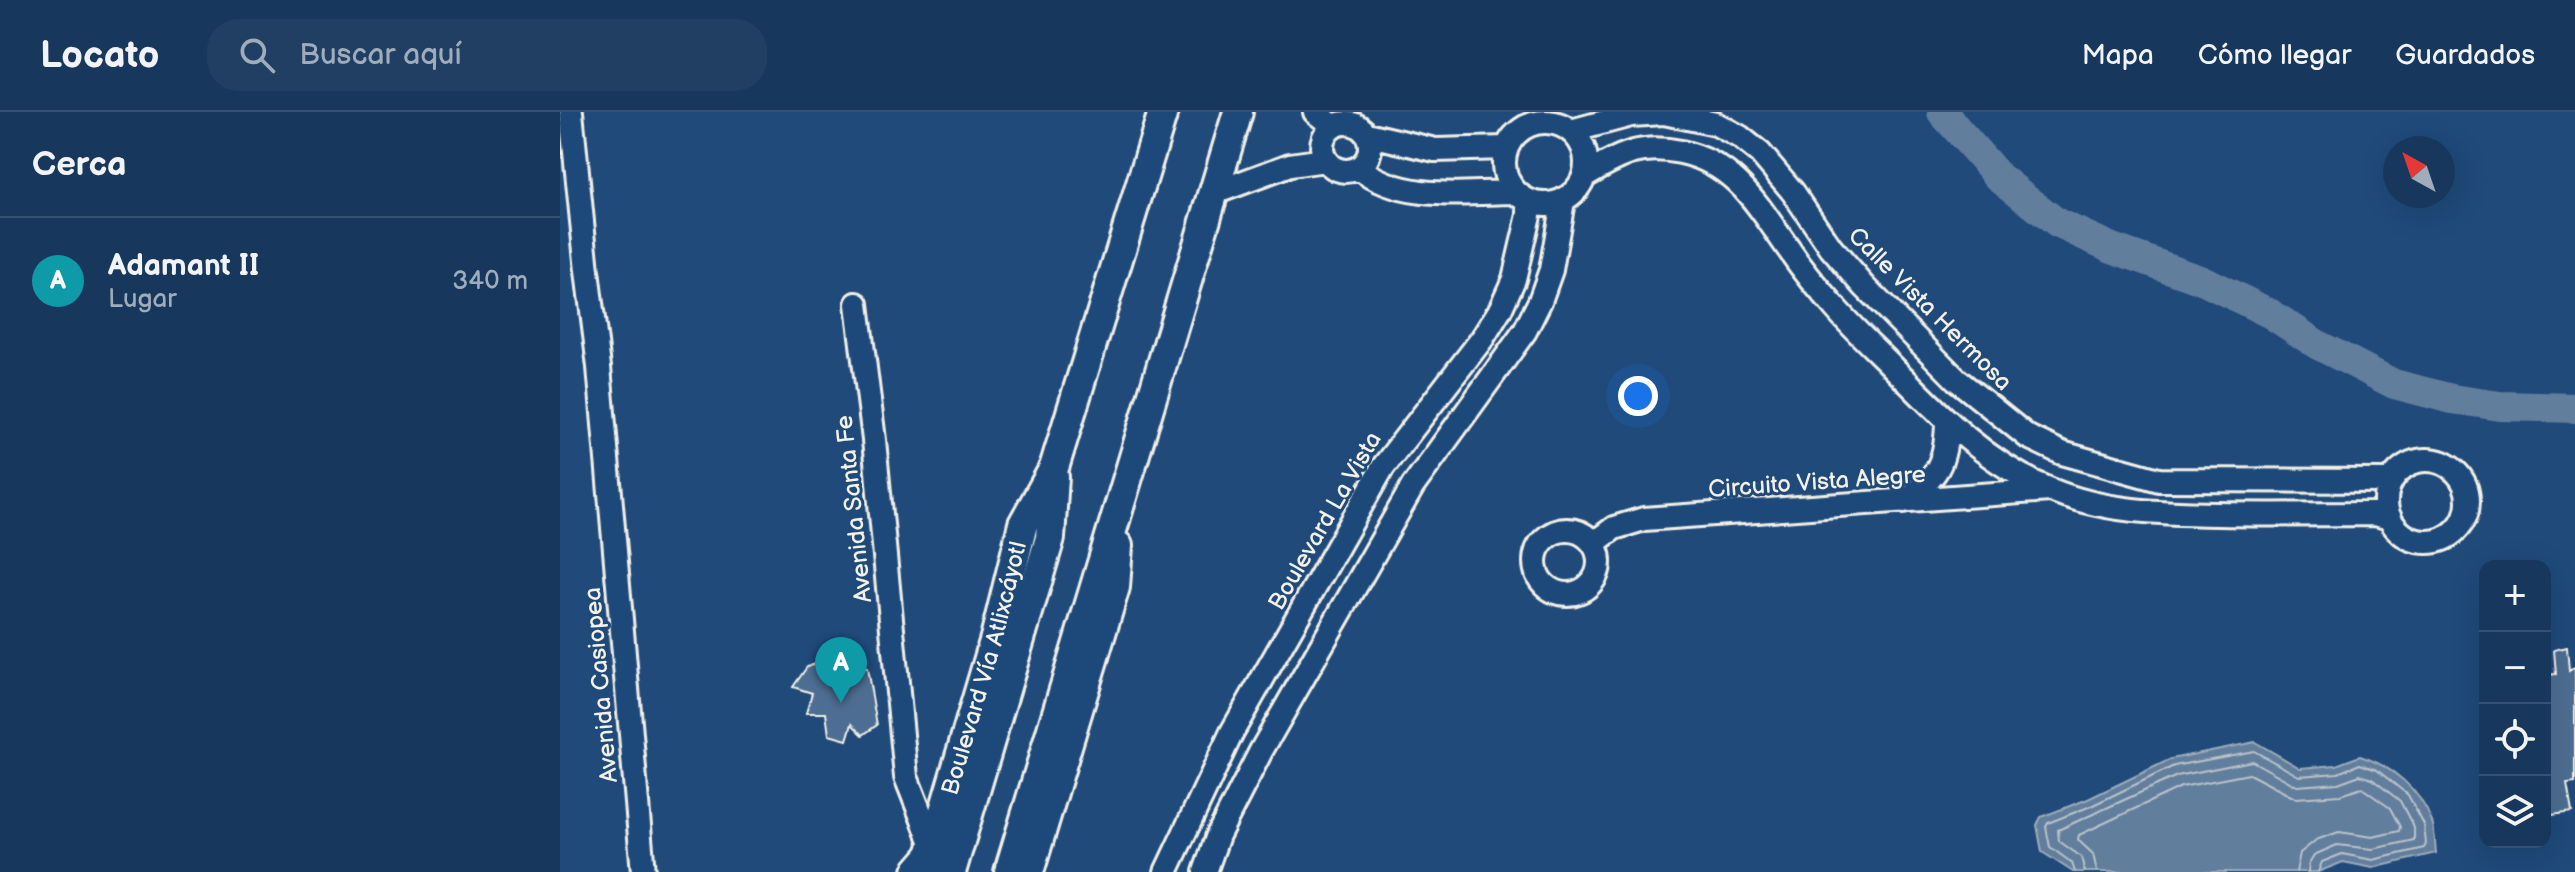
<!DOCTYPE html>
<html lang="es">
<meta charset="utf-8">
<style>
:root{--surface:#17385c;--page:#203f62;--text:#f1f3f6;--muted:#9eacbb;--line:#365272;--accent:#bca0f2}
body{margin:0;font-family:"Balsamiq Sans",sans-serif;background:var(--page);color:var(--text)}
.controls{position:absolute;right:24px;bottom:24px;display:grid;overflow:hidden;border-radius:16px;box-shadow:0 8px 32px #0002}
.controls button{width:72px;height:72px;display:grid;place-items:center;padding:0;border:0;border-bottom:2px solid var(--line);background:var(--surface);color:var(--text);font:40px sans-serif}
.compass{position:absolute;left:1823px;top:24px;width:72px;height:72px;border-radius:50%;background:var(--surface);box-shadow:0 8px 32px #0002;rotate:320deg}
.you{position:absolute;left:1078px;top:284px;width:28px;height:28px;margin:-20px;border:6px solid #fff;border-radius:50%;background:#1a73e8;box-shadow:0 0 0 12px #1a73e833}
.badge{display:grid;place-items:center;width:52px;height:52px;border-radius:50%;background:var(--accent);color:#fff;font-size:26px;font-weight:700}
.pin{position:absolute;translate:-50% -66px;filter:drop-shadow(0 2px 4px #0008)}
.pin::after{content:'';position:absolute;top:42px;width:28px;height:24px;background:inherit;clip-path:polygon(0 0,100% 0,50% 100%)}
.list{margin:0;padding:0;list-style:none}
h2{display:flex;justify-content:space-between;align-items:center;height:104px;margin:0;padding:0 32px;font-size:34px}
h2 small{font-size:26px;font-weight:400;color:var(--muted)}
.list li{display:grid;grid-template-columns:52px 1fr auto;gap:24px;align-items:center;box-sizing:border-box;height:128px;padding:0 32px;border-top:2px solid var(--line)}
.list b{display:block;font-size:30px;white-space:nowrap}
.list p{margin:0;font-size:26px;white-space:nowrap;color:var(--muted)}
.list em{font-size:26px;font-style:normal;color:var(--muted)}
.icon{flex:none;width:44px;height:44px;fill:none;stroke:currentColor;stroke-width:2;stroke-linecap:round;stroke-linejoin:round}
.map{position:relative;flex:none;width:2015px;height:760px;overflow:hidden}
header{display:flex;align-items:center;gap:48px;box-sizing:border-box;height:112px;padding:0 40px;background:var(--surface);border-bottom:2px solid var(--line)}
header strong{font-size:38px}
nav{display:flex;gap:44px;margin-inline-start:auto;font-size:28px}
.search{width:560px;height:72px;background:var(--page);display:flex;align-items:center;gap:20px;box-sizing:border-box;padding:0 28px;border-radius:32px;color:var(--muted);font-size:30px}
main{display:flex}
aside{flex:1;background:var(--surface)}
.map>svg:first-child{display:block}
</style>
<header>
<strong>Locato</strong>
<div class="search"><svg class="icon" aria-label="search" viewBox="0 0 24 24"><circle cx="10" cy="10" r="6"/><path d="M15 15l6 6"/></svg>Buscar aquí</div>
<nav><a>Mapa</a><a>Cómo llegar</a><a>Guardados</a></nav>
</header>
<main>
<aside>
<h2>Cerca<small></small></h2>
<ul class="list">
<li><span class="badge" style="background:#0f9aa8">A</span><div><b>Adamant II</b><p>Lugar</p></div><em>340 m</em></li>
</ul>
</aside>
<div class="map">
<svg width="2015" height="760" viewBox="0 0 2015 760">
<rect width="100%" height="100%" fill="#1f4a7a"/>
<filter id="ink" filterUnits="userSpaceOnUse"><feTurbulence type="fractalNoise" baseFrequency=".0125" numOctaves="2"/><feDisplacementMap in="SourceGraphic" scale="16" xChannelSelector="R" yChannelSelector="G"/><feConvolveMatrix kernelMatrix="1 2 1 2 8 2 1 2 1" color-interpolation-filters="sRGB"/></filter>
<g filter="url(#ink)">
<path fill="#627e9d" stroke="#9cacbb" stroke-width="2" d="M1695,630L1740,656L1776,653L1800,644C1832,654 1860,677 1872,710C1875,719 1875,732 1876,741L1813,756L1783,750L1758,760H1513L1482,740L1477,713L1481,705L1528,687L1611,647Z"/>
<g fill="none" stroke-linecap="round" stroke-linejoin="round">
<path stroke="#bac3ca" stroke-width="2" d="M1515,760L1512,751L1490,735L1486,715L1488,711L1531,694L1614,654L1694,639L1739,664L1778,661L1800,652L1817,658L1848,683L1864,713L1866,732L1864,736L1813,748L1782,742L1762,750L1758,760
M1525,760L1521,745L1499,729L1498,718L1617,664L1692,649L1737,674L1778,671L1800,663L1812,667L1840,689L1854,716V728L1813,737L1777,733L1754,743L1749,751L1748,760
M1537,760L1533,742L1518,728L1519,723L1621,675L1689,662L1735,686L1780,683L1802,676L1830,696L1840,715L1839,719L1813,725L1779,720L1756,728L1740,741L1736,760"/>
<path stroke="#627e9d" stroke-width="30" d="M1382,0L1438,64L1497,111L1552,136L1642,168L1711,202L1758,233L1834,272L1892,287L1940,294L2015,296"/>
</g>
<path fill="#4d6e92" stroke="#f4f1e8" stroke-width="2" d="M2007,535L2009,559L2015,555V671L2007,672L2012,700L1985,704V563L1996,562L1994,538Z
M266,548L307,556L317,613L303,623L292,612L287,628L269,623L266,601H246L252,581L233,575L247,555Z"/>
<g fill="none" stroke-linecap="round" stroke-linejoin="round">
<defs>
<path id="minor" d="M11,0L27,159L39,255L83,760
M755,0L773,14
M944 51a41 41 0 1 1 82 0a41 41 0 1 1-82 0Z
M762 35a24 24 0 1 1 48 0a24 24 0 1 1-48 0Z
M1011,19L1071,3L1104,1L1156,12L1180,25L1200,41L1233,80L1271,136L1305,175L1396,267L1468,325L1502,341L1599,368L1830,369
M807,22L875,38L946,36
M799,56C842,90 903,81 954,80
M1024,64C1059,44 1079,31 1121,40C1177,52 1200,97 1230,139C1242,157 1257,175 1271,191C1289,213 1310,232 1330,252C1378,301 1426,352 1491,378C1543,400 1601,401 1658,402C1710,403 1763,402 1815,402L1830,406
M654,81L730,53L765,48
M297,192L314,328L346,665L374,736
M1826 389a41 41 0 1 1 82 0a41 41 0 1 1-82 0Z
M1344,389C1377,365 1386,352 1387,311
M975 450a32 32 0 1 1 64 0a32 32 0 1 1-64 0Z
M1034,431L1054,416L1084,407L1490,378
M606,760L672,620L823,355L922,227L940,198L954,167L969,103V90
M645,760L658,723L701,639L853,374L965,219L980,189L991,158L1003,89"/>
<g id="major">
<path id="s1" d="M366,760L435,526L463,412L494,356L603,0"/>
<path d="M391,760L490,426L494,365"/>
<path d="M449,760L678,0"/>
<path d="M469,760L555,475L558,434"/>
</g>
<path id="highway" d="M359,760L371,746"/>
</defs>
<use href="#minor" stroke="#f4f1e8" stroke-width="28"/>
<use href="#major" stroke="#f4f1e8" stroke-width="34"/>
<use href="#highway" stroke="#f4f1e8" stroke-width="38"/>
<use href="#minor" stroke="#1f4a7a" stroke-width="22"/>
<use href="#major" stroke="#1f4a7a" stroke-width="28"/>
<use href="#highway" stroke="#1f4a7a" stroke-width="32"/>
</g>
</g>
<g text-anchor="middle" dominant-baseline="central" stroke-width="6" stroke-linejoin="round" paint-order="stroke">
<g font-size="24" fill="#f4f1e8" stroke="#1f4a7a">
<text transform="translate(1370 197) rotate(45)">Calle Vista Hermosa</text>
<text transform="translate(1257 370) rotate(-4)">Circuito Vista Alegre</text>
<text transform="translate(294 397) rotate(-96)">Avenida Santa Fe</text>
<text transform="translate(765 409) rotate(-60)">Boulevard La Vista</text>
<text stroke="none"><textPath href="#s1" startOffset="212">Boulevard Vía Atlixcáyotl</textPath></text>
<text transform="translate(41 573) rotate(-95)">Avenida Casiopea</text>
</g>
</g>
</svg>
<div class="controls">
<button>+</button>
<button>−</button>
<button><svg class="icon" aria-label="locate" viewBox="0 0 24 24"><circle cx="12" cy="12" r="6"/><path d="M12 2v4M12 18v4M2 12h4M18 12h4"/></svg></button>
<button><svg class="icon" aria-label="layers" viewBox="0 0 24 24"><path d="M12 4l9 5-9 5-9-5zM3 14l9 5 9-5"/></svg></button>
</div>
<svg class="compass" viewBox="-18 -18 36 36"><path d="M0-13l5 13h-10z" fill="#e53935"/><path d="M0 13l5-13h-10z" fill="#9eacbb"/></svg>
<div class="you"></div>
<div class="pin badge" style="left:281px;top:591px;background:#0f9aa8">A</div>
</div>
</main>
